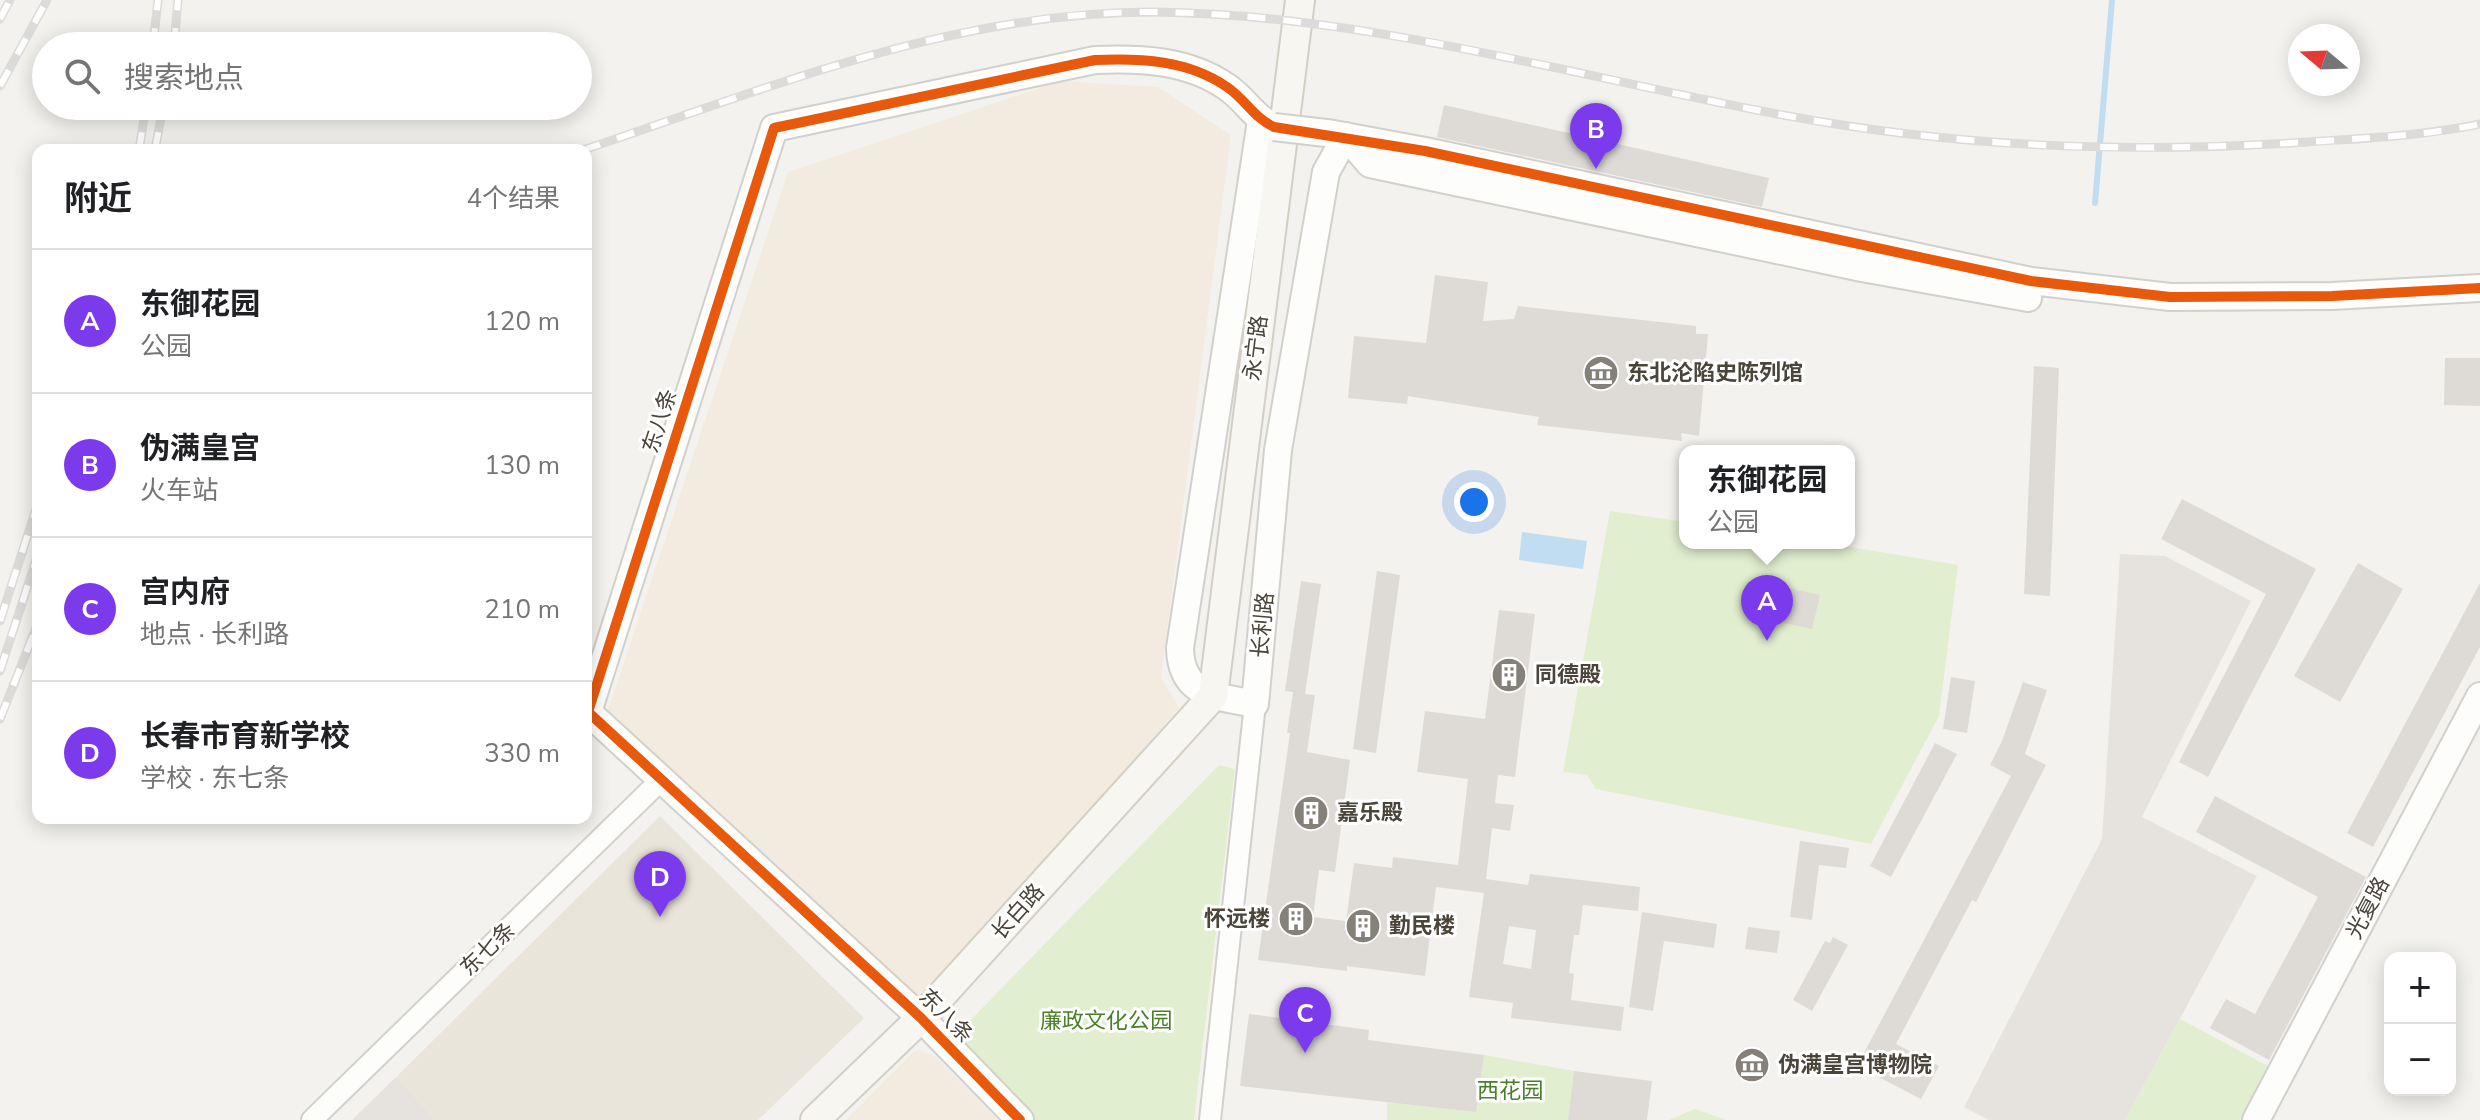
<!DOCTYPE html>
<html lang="zh">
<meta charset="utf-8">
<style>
:root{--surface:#fff;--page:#f6f6f6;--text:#202124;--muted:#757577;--line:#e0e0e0;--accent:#7c3aed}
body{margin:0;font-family:"Nunito Sans","Noto Sans SC",sans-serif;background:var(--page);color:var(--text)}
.controls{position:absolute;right:24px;bottom:24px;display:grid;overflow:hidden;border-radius:16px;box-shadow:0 4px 20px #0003}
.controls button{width:72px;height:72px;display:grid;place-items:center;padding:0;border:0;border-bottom:2px solid var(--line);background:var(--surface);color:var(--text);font:40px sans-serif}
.compass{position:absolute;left:2288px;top:24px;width:72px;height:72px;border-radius:50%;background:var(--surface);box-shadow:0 4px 20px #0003;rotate:289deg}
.you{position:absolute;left:1474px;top:502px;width:28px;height:28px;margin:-20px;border:6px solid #fff;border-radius:50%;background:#1a73e8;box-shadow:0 0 0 12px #1a73e833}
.badge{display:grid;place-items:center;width:52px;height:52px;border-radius:50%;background:var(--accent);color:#fff;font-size:26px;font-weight:700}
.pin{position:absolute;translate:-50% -66px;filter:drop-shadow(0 2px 4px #0008)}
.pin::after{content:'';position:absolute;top:42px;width:28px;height:24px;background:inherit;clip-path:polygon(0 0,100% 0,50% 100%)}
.popup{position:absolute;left:1679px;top:445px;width:176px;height:104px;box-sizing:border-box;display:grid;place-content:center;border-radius:16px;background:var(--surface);filter:drop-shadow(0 2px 6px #0005);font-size:26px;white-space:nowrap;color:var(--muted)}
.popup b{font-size:30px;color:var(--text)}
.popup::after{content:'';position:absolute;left:50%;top:100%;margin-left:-16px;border:16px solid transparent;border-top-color:var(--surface)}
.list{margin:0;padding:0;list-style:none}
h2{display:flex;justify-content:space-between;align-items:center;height:104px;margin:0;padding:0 32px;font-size:34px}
h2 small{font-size:26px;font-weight:400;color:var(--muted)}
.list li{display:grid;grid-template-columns:52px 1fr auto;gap:24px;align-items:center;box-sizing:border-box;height:144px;padding:0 32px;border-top:2px solid var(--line)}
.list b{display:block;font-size:30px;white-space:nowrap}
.list p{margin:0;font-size:26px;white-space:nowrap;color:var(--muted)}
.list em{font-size:26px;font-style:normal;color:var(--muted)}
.icon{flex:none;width:44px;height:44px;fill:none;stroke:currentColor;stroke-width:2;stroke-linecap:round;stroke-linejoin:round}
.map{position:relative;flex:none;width:2480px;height:1120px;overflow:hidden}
.search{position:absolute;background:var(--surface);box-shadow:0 4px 20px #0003;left:32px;top:32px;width:560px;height:88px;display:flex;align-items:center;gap:20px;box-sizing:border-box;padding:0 28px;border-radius:44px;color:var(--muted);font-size:30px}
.panel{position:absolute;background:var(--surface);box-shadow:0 4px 20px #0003;left:32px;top:144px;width:560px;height:680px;border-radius:16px}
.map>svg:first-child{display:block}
</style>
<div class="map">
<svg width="2480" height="1120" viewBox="0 0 2480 1120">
<rect width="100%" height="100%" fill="#f4f2ee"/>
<path fill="#f3ebdf" d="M1061,81L1158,87L1231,135L1161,678L1179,707L927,1009L607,713L788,172Z
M920,1050L936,1057L998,1120H846L913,1052Z"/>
<path fill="#e6e2de" d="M396,1077L436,1120H352Z"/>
<path fill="#eae5da" d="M660,816L864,1018L758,1120H436L396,1077Z"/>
<path fill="#e1eecf" d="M1610,511L1685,522V543H1826L1958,565L1939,716L1871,844L1596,789L1587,775L1563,772Z
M1219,765L1235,769L1194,1120H1031L961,1048L958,1033Z
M2180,1019L2270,1067L2240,1120H2125Z
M1484,1055L1574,1071L1568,1120H1387V1102L1476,1112Z
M1695,1109L1726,1120H1669Z"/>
<path fill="#e6e3df" d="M2120,554L2165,556L2251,601L2142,817L2257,876L2125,1120H1989L1964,1107L2102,839Z"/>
<path fill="#c0ddf1" d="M1522,532L1587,541L1583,569L1519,560Z"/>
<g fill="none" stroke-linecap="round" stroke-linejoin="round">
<path stroke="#c0ddf1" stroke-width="6" d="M2095,203L2112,0"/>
</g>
<path fill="#dedbd6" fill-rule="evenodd" d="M1444,105L1769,178L1762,207L1437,137Z
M1435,275L1488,282L1483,321L1514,319L1518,306L1696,326V334H1708L1699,436L1681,433L1682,441L1537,425L1539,417L1408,396L1407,404L1348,398L1354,336L1426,343Z
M2445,358H2480V406L2444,405Z
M2034,366L2059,368L2050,596L2024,594Z
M2182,499L2316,569L2208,777L2179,762L2266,594L2161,539Z
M2358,563L2403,589L2340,702L2294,676Z
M1377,571L1400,575L1376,753L1353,749Z
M1301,581L1321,584L1305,694L1315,695L1307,752L1350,760L1335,872L1319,870L1313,917L1346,921L1354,863L1392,868L1393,857L1458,865L1468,779L1417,772L1425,711L1485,719L1499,610L1535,614L1515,777L1498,775L1495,803L1514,805L1510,831L1492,828L1486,879L1528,885L1530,874L1640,887L1638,911L1583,905L1579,935H1574L1569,973L1574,974L1571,1000L1624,1007L1621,1031L1511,1018L1513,1003L1469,997L1484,893L1436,887L1425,976L1347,966V971L1258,960L1290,733H1287L1293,692L1285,691ZM1509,926L1536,930L1531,969L1503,964Z
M1762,582L1820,595L1812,629L1755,617Z
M2480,583V647L2373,847L2347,833Z
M1951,677L1975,681L1967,733L1943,729Z
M2023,682L2047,690L2025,754L2046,765L1976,902L1972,900L1896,1044L1939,1066L1921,1099L1857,1066L2011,776L1990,765L2002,741Z
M1935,743L1957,754L1891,877L1870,866Z
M2215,796L2366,877L2269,1060L2210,1028L2226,999L2255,1014L2318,897L2196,832Z
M1800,841L1849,848L1846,868L1819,865L1812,920L1790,917Z
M1642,912L1717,924L1714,948L1664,941L1653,1011L1629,1007Z
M1748,927L1780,931L1777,953L1745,949Z
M1833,937L1848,945L1812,1011L1793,1000L1825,941L1830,943Z
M1249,1014L1369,1030L1368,1040L1484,1055L1476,1112L1240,1086Z
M1574,1071L1652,1081L1647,1120H1568Z"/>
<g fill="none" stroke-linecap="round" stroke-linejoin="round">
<defs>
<path id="minor" d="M312,1120L663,778
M1210,1120L1255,704"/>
<path id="tertiary" d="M1261,121L1180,648C1181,696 1216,696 1255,704L1278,450L1326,172L1346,136
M1328,133L1425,151L2031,281L2170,297L2332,296L2480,288
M1346,136L1370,164L1862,268L2028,298
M1020,1120L921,1018L588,712L774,128L1095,60C1141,58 1188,60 1227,87C1245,99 1254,118 1274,127
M2256,1120L2480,696"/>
<path id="secondary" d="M815,1120L921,1018L1213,696L1300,0"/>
</defs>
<use href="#minor" stroke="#d2d0cb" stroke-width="24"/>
<use href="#tertiary" stroke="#d2d0cb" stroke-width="30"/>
<use href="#secondary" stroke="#d3cfc5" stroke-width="32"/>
<use href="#minor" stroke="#fdfdfc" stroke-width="20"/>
<use href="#tertiary" stroke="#fdfdfc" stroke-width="26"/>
<use href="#secondary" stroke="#f7f6f1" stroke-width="28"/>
<defs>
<path id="rail" d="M0,19L10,0
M153,46L158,0
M174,46L178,0
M0,86L47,0
M139,150L146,106
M155,150L163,106
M583,150C768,88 956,11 1155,12C1359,14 1567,74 1767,112C1947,147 2123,154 2307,142C2365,138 2423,136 2480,124
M0,621L38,503
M0,671L38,554
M0,719L38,623"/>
</defs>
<use href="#rail" stroke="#dbdbda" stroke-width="9"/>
<use href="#rail" stroke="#fff" stroke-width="6" stroke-dasharray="18" stroke-linecap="butt"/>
<defs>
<path id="tertiary-bridge" d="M1274,127L1326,133"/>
</defs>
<use href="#tertiary-bridge" stroke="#d2d0cb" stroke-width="30" stroke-linecap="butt"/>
<use href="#tertiary-bridge" stroke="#fdfdfc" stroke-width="26"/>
<defs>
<path id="cycleway" d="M1020,1120L921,1018L588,712L774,128L1095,60C1141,58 1188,60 1227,87C1245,99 1254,118 1274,127L1425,151L2031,281L2170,297L2332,296L2480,288"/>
</defs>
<use href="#cycleway" stroke="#fff" stroke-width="15"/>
<use href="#cycleway" stroke="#e8590c" stroke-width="10"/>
</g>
<defs>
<symbol id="museum-disc" viewBox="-11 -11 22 22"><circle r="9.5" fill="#868178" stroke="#fff"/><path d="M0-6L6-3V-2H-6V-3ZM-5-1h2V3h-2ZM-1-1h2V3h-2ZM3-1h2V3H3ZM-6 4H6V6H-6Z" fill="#fff"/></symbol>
<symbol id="building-disc" viewBox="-11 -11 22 22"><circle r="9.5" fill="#868178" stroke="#fff"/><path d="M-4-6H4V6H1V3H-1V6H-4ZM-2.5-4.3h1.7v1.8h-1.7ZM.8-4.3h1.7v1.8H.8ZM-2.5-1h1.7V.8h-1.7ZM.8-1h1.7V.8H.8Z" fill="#fff"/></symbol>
</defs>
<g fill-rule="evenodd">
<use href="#museum-disc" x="1581" y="353" width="40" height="40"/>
<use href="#building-disc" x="1489" y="655" width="40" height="40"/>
<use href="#building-disc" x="1291" y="793" width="40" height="40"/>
<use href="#building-disc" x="1276" y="899" width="40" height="40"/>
<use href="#building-disc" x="1343" y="906" width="40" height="40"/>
<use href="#museum-disc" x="1732" y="1045" width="40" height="40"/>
</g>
<g text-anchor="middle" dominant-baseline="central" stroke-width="6" stroke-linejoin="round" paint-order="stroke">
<g font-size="22" fill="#4b4439" stroke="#fff">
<text transform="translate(1256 348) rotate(-83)">永宁路</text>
<text transform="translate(660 421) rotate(-72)">东八条</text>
<text transform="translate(1263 625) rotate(-85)">长利路</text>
<text transform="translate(2368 908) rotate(-62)">光复路</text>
<text transform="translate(1018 912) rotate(-48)">长白路</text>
<text transform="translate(488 949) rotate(-44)">东七条</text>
<text transform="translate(946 1016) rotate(45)">东八条</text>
</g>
<g font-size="22" font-weight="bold" fill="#4b4439" stroke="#fff" text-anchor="start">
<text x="1627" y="373">东北沦陷史陈列馆</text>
<text x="1535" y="675">同德殿</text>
<text x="1337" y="813">嘉乐殿</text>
<text x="1270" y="919" text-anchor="end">怀远楼</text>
<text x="1389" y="926">勤民楼</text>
<text x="1778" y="1065">伪满皇宫博物院</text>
</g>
<g font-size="22" fill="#4a7f2a" stroke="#fff">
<text x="1106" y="1021">廉政文化公园</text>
<text x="1510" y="1091">西花园</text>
</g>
</g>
</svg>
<div class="controls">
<button>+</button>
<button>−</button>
</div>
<svg class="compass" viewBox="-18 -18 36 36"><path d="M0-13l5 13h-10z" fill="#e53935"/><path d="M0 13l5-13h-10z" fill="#757577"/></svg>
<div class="you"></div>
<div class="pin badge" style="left:1767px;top:641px">A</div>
<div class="popup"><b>东御花园</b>公园</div>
<div class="pin badge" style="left:1596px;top:169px">B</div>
<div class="pin badge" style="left:1305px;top:1053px">C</div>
<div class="pin badge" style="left:660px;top:917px">D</div>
<div class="search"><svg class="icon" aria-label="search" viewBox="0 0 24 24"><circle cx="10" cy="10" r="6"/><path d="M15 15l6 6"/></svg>搜索地点</div>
<section class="panel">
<h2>附近<small>4个结果</small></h2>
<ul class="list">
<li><span class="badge">A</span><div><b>东御花园</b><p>公园</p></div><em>120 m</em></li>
<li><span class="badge">B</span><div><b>伪满皇宫</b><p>火车站</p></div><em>130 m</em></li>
<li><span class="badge">C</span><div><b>宫内府</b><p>地点 · 长利路</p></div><em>210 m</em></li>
<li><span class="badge">D</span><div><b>长春市育新学校</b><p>学校 · 东七条</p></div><em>330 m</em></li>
</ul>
</section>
</div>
